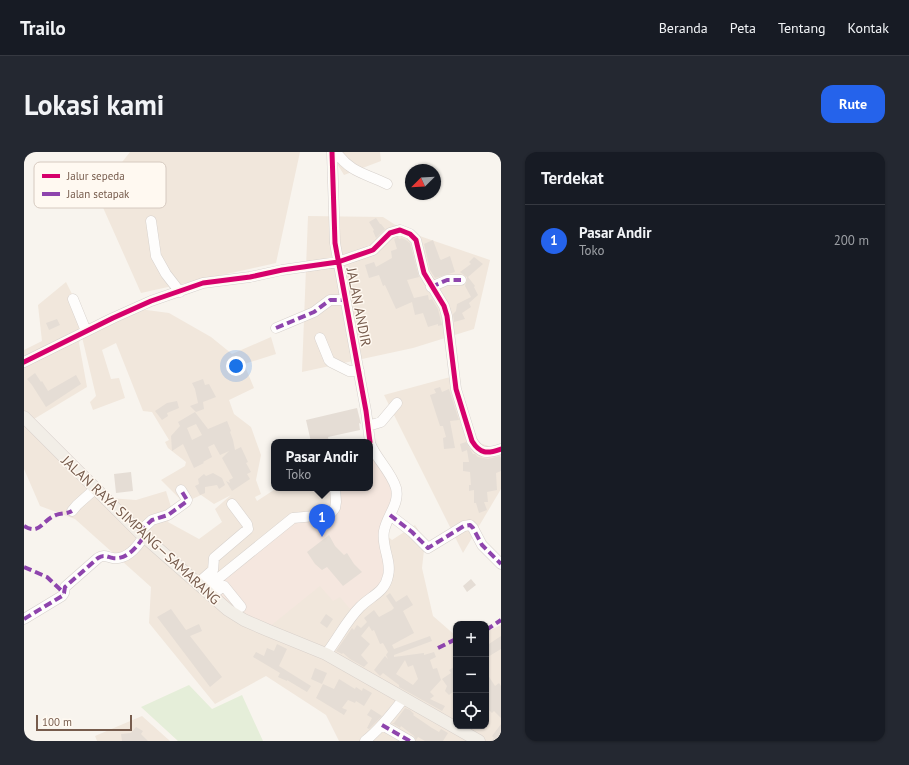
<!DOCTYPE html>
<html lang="id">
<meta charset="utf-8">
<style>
:root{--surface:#171b24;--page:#242831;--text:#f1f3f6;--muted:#9ea1a6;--line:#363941;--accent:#2563eb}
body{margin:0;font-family:"PT Sans",sans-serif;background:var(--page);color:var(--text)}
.controls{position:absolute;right:12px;bottom:12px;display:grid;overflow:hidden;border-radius:8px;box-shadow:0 1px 3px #0004}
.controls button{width:36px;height:36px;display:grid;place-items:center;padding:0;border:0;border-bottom:1px solid var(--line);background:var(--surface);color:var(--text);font:20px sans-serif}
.compass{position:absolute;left:381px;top:12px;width:36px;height:36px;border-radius:50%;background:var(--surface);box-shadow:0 1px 3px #0004;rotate:246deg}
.scale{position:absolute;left:12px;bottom:10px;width:96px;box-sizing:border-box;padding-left:4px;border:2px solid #775c4d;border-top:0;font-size:11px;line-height:14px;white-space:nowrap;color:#775c4d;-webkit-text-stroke:3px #fff9f1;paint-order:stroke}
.you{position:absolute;left:212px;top:214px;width:14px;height:14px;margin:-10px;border:3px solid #fff;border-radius:50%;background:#1a73e8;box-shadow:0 0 0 6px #1a73e833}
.badge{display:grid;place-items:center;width:26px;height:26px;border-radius:50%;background:var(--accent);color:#fff;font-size:13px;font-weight:700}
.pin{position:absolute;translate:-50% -33px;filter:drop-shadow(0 1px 2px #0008)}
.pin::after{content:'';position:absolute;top:21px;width:14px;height:12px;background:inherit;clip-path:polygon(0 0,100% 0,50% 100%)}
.popup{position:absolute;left:247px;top:287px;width:102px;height:52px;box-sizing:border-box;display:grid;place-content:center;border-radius:8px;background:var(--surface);filter:drop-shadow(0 1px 3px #0005);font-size:13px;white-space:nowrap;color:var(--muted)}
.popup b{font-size:15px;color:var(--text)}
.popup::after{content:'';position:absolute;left:50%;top:100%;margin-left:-8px;border:8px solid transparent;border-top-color:var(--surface)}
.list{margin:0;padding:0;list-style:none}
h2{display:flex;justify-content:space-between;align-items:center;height:52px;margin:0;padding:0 16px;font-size:17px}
h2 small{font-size:13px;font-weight:400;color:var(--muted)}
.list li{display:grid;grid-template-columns:26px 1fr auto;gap:12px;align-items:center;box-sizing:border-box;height:72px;padding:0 16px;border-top:1px solid var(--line)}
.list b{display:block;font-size:15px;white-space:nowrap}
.list p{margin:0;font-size:13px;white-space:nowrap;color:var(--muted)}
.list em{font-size:13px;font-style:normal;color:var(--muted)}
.icon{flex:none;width:22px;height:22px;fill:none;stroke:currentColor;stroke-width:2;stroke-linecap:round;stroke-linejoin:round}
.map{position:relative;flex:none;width:477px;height:589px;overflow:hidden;border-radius:12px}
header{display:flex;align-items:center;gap:24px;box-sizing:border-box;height:56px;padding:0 20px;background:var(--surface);border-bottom:1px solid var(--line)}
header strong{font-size:19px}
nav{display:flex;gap:22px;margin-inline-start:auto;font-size:14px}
.intro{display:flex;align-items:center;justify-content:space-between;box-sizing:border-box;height:96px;padding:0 24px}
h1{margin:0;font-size:28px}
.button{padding:10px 18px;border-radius:12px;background:var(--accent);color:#fff;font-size:14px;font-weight:700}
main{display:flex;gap:24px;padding:0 24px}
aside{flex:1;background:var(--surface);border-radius:12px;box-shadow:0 1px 3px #0004}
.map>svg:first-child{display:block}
</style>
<header>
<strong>Trailo</strong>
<nav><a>Beranda</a><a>Peta</a><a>Tentang</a><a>Kontak</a></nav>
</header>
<div class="intro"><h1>Lokasi kami</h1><a class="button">Rute</a></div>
<main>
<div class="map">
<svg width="477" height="589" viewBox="0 0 477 589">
<rect width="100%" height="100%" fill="#f8f4ee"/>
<path fill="#f1e7dc" d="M106,0H276L252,111L117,141L73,42Z
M306,0H356L357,9L320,23Z
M284,64L359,65L381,79L466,108L450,177L389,196L278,220Z
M42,130L61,168L55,191L63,235L10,267L85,346L112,348L142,339L148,358L144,370L175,387L198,370L191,357L207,343L190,352L177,343L160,351L137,328L161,314L162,310L144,296L141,290L145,288L128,260L119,259L92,191L78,198L87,227L95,226L101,246L69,258L66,250L72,244L58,185L115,157L145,161L187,185L208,202L247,185L252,202L220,212L230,236L205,248L210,262L227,275L237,303L232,328L237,342L231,345L233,349L253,336H330L331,358L368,388L391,373L401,389L398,416L409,464L432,484V574H462V480L477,473V589H315L302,563L242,524L191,552L125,471L127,435L51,367L16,354L0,317V198L18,189L14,153Z
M430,224L455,291L477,298V337L439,401L360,243Z
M118,564L146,589H73L71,584Z"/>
<path fill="#f5e7df" d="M346,304L353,311L362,326L367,337L368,344V349L354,383L361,416L359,428L350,438L337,446L327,458L316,445L309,449L296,434L245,475L221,464L182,434L272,362L306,358L309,347L300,336H346Z"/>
<path fill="#e5eed9" d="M165,533L188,557L218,543L239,589H154L117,555Z"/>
<path fill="#e5ddd5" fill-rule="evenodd" d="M352,66L356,72H357L361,77L352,86L349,79L350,78L345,70Z
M374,85L375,87L378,86L382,88L386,91L395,125L383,128L390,146L404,143L405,148L408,147L414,157L418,173L414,174V172L404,175L399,161L391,163L388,150L372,157L361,133L359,134L355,123L345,126L341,113L350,110L352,115L368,106L367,99L373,97L370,87Z
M409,88L416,107L417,108L426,104L431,120L411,126L406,118L400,92Z
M450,105L459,112L444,125L451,134L450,135L454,143L445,151L447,155L438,161L441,167L430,170L429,162L432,159L433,152L447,145L441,134L443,128V125L436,120L447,112L445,110Z
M33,167L36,173L25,178L22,171Z
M11,221L17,230L18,229L24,239L52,223L57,232L22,255L8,233L3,227Z
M179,227L181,233L185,232L192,245L179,250L180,257L172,260L166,254L174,251L171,237L168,231Z
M416,235L418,240L425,237L435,268L426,269L431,296L420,297L419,286L422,285L419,274H416L406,243L412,241L410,237Z
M153,249L155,256L143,261L144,264L138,268L131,259L143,251Z
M333,256L337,272L335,271L336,278L304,285L305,290H287L282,268Z
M171,260L184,277L203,269L207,279L206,280L209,288L211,298L217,295L224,310L222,311L227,320L223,322L226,327L208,339L202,329L206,331L205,328L209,326L198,306L205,299L196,303L190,292L184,295L188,305L179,310L180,311L170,316L159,292L148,299L147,284L156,274L154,270ZM172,272L178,283L168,288L163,276Z
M442,290L449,302H451L454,305L464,307L476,304L477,306V319L472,321L473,338L463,340L464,350H460L463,358L455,361L452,351H450V338L445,339V333H447L446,320L439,319V310H445L443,298L438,300L436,292Z
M107,320L109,339L92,341L90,322Z
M189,321L198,326L201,333L195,337L193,333L181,335V341L176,343L171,334L175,332L174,327L180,322L182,324Z
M305,383L311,394L320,403L323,401L330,412L338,420L319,434L303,415L298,418L291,412L283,400Z
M447,427L452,433L443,440L439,434Z
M366,441L372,450L383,443L389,453L379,459L390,481L368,493L370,497L406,484L408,489L370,503V505L400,501V503L410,500L412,505L406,508L409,517L413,516L417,528L406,540L410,544L406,547L421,554L418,559L375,535V533L359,521L356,524L350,518L361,504L364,507L362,503L364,500L359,491L356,492L350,478L348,479L345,474L337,484L346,492L337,503L344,511L340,515L326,507L319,501L318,502L312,499L328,476L330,478L333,473L337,476L343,470L340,466L350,458L355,465L368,458L370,456L362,444ZM381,508L384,515L389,513L394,527L389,533L372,522Z
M147,457L162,478L175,472L178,479L166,484L198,525L186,535L133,465Z
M302,462L309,467L303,476L296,471Z
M477,484V497L462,506V494Z
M253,492L263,497L255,514L287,534L283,540L263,528V529L254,525L256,521L229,505L232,500L240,504L243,496L250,499Z
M432,514V537L425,543L421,539L423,534L418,527L427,521L425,518Z
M291,516L303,521L298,532L287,527Z
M462,520L471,534L475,531L477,534V566L470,559L468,561L462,555Z
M315,527L331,537L332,535L338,539L339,536L348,541L340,554L332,549L331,551L324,548L318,556L323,558L320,563L292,546L299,532L310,537Z
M381,556L386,558L390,562L389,563L408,576L415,580L417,577L424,581L419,589H401L394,585L392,588L390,584L377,574L376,576L368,571H370Z
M347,557L358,564L345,577L343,576L348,566L343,563Z
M477,572V589H467L470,586L468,584Z
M112,575L119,579L117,582L124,589H98L97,582L107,581Z"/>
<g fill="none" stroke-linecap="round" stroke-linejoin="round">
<defs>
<path id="minor" d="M308,0L311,91L342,259L346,290
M312,0C327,21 341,21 363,32
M127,69L132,104L142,122L156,140
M407,135L423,128H437
M49,147L62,179
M252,176L290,160L306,148H321
M296,186L305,208L307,210L325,219H335
M0,210L89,166L127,149L179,131L226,125L258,118L314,110L349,98L366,81L376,78L386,82L392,88L400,121L420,154L423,164L432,237L448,289C456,302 463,302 477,297
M344,274L357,270L373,251
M48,359L53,353L71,337
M366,363L388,380L404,396L440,374L446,373L449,376L458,393L477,412
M115,380L128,368L144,363L162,350L163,348L157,338
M173,432L189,418L190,406L224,377L223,372L208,352
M180,438L269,366L302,363L308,360L311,356L312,350L311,336
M186,444L200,434L217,455
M0,467L38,444L40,441L41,435L74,406C80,402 83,405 89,406C103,408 114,394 120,384
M302,502C314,486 323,468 336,455C347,444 361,440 364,424C368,409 357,394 360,379C363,363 376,352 372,336C367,319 352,307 346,291
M358,573L386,589
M341,589C356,577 368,562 380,546"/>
<path id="major" d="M0,265L115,380L204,458L220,468L243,478L302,502L455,589"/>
</defs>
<use href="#minor" stroke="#d7d1cc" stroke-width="11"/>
<use href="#major" stroke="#d9d1cb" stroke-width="13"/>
<use href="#minor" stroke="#fefdfc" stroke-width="10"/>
<use href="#major" stroke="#f2eee7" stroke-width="12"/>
<path stroke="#8e44ad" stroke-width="4" stroke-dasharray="8 4" stroke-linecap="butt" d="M407,135L423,128H437
M252,176L290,160L306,148H321
M366,363L388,380L404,396L440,374L446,373L449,376L458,393L477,412
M0,374C16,384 18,368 32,363C37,361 43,362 48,359
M115,380L128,368L144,363L162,350L163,348L157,338
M0,415L23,425L40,441
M0,467L38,444L40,441L41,435L74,406C80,402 83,405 89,406C103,408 114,394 120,384
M462,478L477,468
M414,496L432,487
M358,573L386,589"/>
<defs>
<path id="cycleway" d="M308,0L311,91L342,259L346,290
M0,210L89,166L127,149L179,131L226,125L258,118L314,110L349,98L366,81L376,78L386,82L392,88L400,121L420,154L423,164L432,237L448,289C456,302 463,302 477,297"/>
</defs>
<use href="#cycleway" stroke="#fff9f1" stroke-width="8"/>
<use href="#cycleway" stroke="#d6006c" stroke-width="5"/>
</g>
<g text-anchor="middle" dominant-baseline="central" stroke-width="3" stroke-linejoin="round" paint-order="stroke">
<g font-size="14" fill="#775c4d" stroke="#fff9f1">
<text transform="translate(335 155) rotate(79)">JALAN ANDIR</text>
<text transform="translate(117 378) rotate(43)">JALAN RAYA SIMPANG—SAMARANG</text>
</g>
</g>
<rect x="10" y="10" width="132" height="46" rx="6" fill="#fff9f1" stroke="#d6cac0" stroke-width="1"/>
<rect x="18" y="22" width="18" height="4" fill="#d6006c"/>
<rect x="18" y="40" width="18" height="4" fill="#8e44ad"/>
<g font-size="11" fill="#775c4d">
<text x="43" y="28">Jalur sepeda</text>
<text x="43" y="46">Jalan setapak</text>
</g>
</svg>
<div class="controls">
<button>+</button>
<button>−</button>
<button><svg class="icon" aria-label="locate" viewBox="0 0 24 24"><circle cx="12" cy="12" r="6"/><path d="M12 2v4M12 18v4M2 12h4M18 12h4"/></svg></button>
</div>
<svg class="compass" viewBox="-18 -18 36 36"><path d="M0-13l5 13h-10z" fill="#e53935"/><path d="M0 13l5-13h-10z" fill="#9ea1a6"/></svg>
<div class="scale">100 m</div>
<div class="you"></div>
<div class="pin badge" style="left:298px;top:385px">1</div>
<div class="popup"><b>Pasar Andir</b>Toko</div>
</div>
<aside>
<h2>Terdekat<small></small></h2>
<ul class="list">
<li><span class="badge">1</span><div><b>Pasar Andir</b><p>Toko</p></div><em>200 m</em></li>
</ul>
</aside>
</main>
